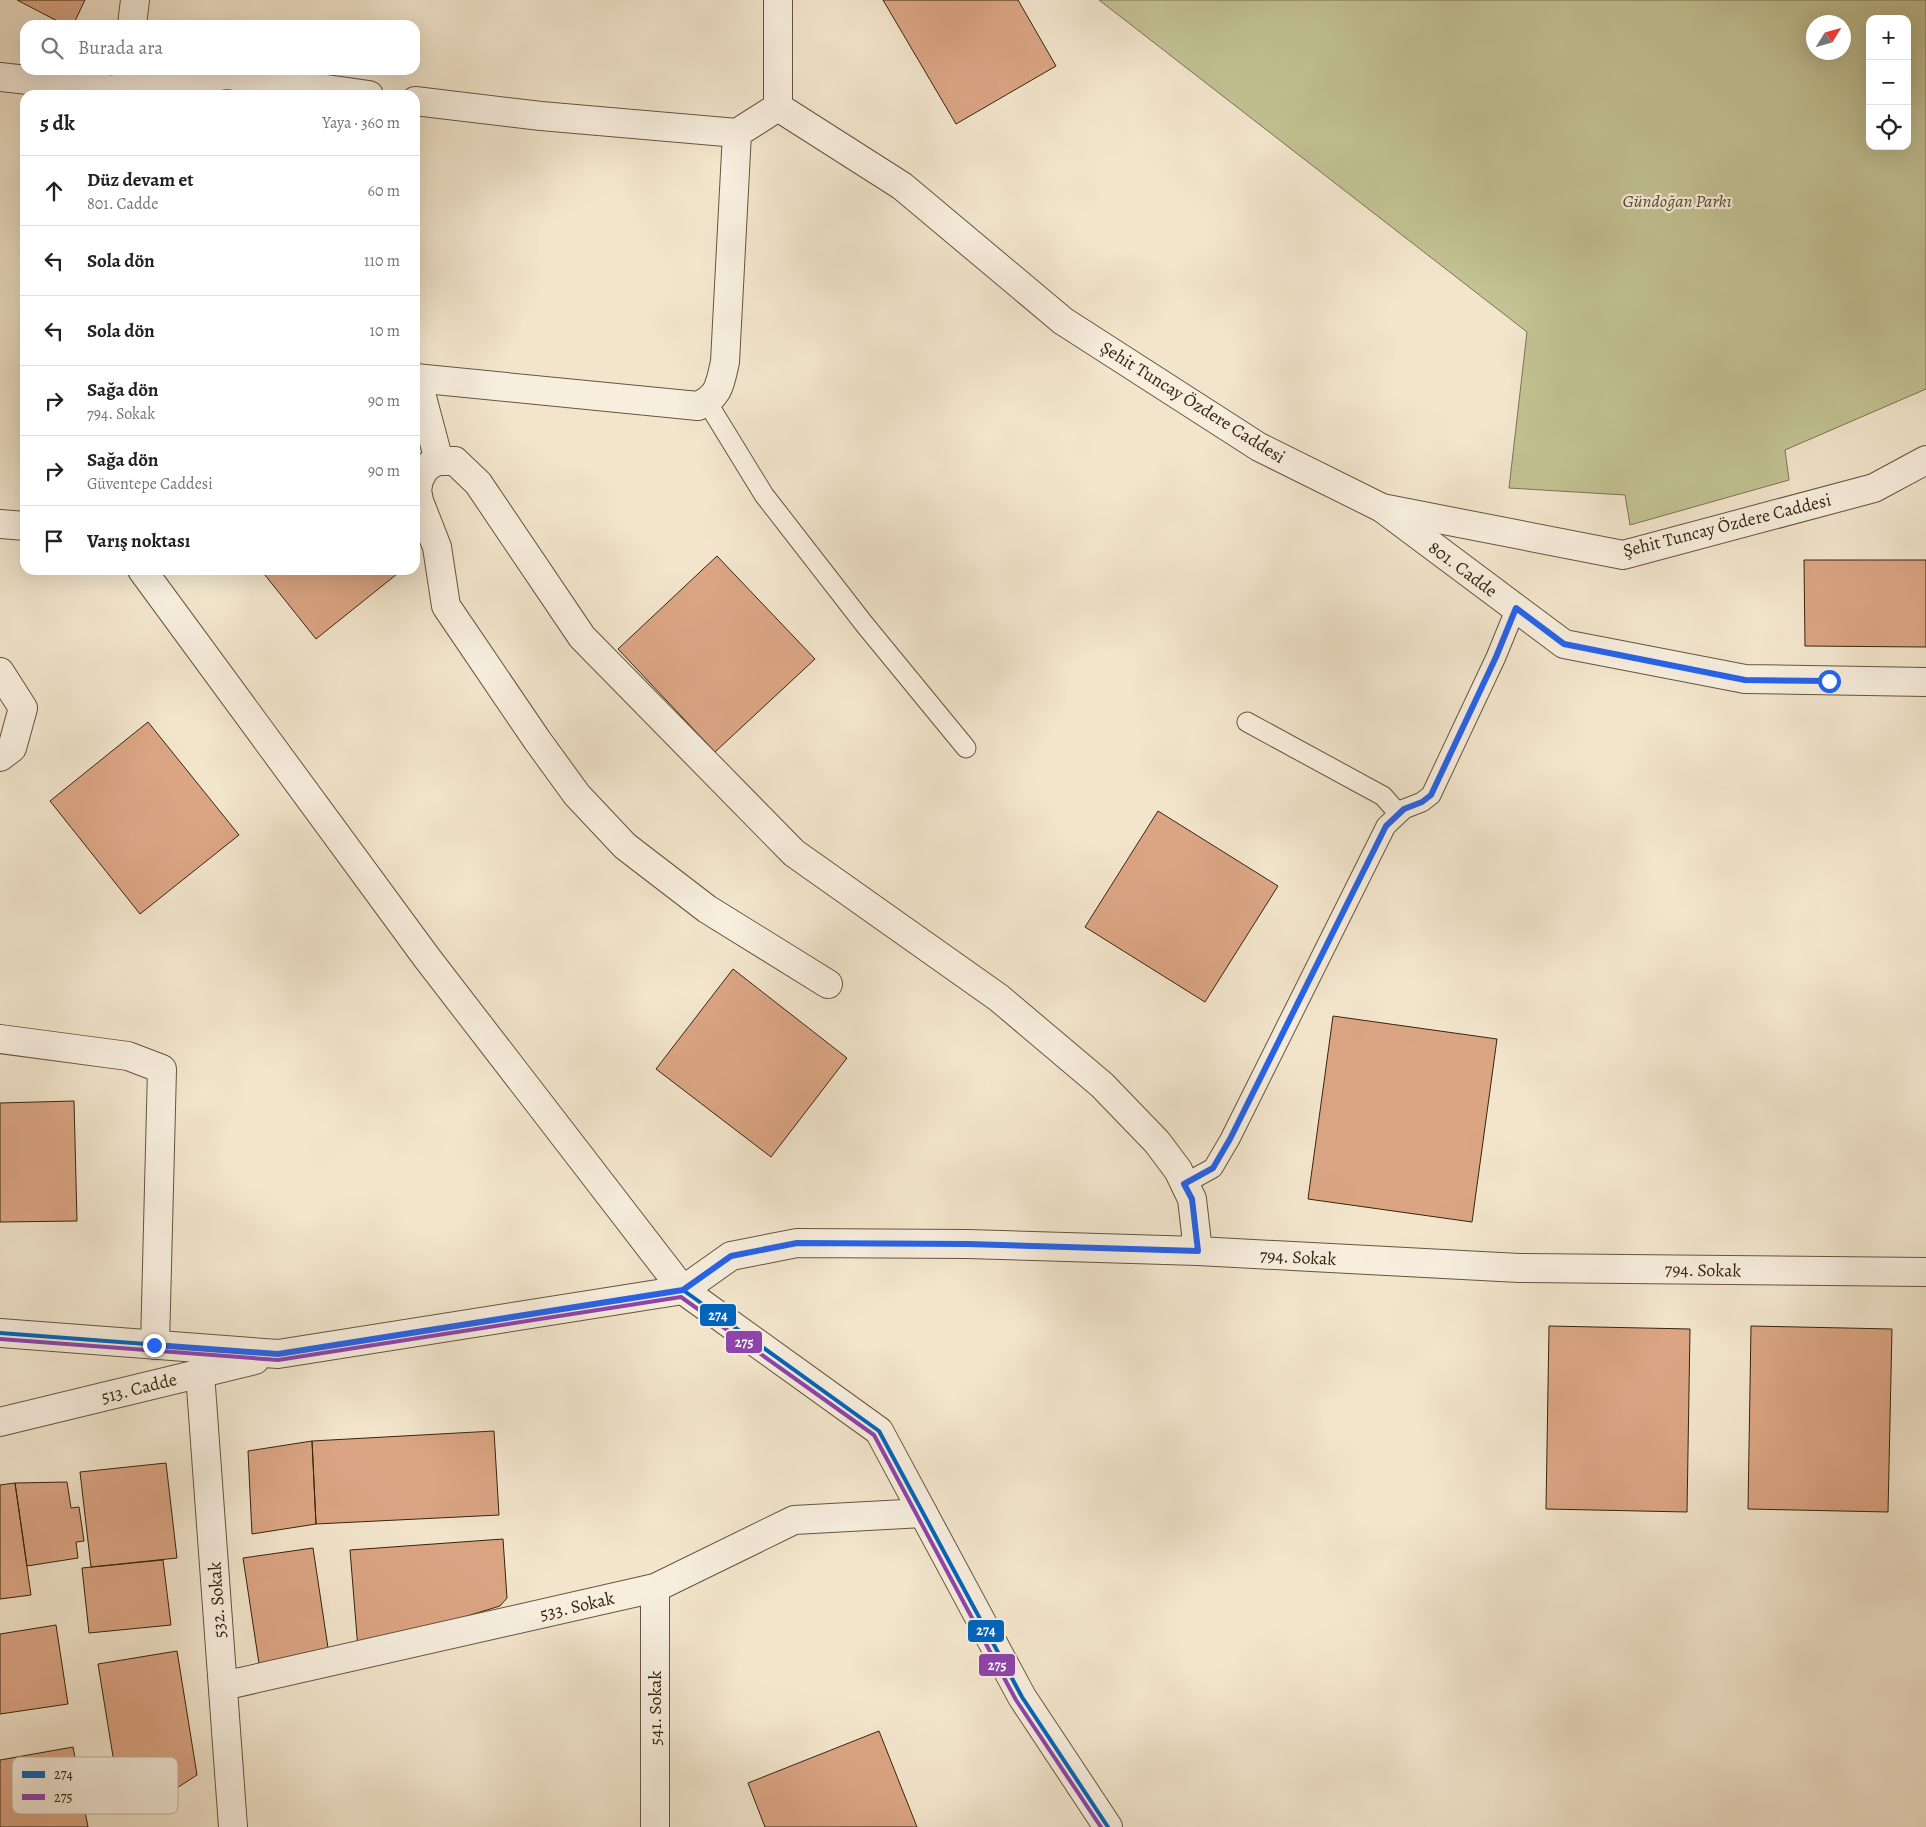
<!DOCTYPE html>
<html lang="tr">
<meta charset="utf-8">
<style>
:root{--surface:#fff;--page:#f2f2f2;--text:#222;--muted:#767676;--line:#e0e0e0}
body{margin:0;font-family:Alegreya,serif;background:var(--page);color:var(--text)}
.controls{position:absolute;right:15px;top:15px;display:grid;overflow:hidden;border-radius:10px;box-shadow:0 5px 20px #0002}
.controls button{width:45px;height:45px;display:grid;place-items:center;padding:0;border:0;border-bottom:1px solid var(--line);background:var(--surface);color:var(--text);font:25px sans-serif}
.compass{position:absolute;left:1806px;top:15px;width:45px;height:45px;border-radius:50%;background:var(--surface);box-shadow:0 5px 20px #0002;rotate:53deg}
.stop{position:absolute;width:15px;height:15px;margin:-11px;border:4px solid #2563eb;border-radius:50%;background:#fff}
.stop.end{background:#2563eb;border-color:#fff;box-shadow:0 1px 5px #0008}
.list{margin:0;padding:0;list-style:none}
h2{display:flex;justify-content:space-between;align-items:center;height:65px;margin:0;padding:0 20px;font-size:21px}
h2 small{font-size:16px;font-weight:400;color:var(--muted)}
.list li{display:grid;grid-template-columns:32px 1fr auto;gap:15px;align-items:center;box-sizing:border-box;height:70px;padding:0 20px;border-top:1px solid var(--line)}
.list b{display:block;font-size:19px;white-space:nowrap}
.list p{margin:0;font-size:16px;white-space:nowrap;color:var(--muted)}
.list em{font-size:16px;font-style:normal;color:var(--muted)}
.icon{flex:none;width:28px;height:28px;fill:none;stroke:currentColor;stroke-width:2;stroke-linecap:round;stroke-linejoin:round}
.map{position:relative;flex:none;width:1926px;height:1827px;overflow:hidden}
.search{position:absolute;background:var(--surface);box-shadow:0 5px 20px #0002;left:20px;top:20px;width:400px;height:55px;display:flex;align-items:center;gap:12px;box-sizing:border-box;padding:0 18px;border-radius:15px;color:var(--muted);font-size:19px}
.panel{position:absolute;background:var(--surface);box-shadow:0 5px 20px #0002;left:20px;top:90px;width:400px;height:485px;border-radius:15px}
.map>svg:first-child{display:block}
</style>
<div class="map">
<svg width="1926" height="1827" viewBox="0 0 1926 1827">
<rect width="100%" height="100%" fill="#f2e5cc"/>
<filter id="stains"><feTurbulence type="fractalNoise" baseFrequency=".004" numOctaves="4"/><feColorMatrix values="0 0 0 0 .2 0 0 0 0 .09 0 0 0 0 .02 0 0 0 .5 -.17"/></filter>
<radialGradient id="worn" r=".72"><stop offset=".6" stop-color="#630" stop-opacity="0"/><stop offset="1" stop-color="#630" stop-opacity=".3"/></radialGradient>
<path fill="#c2c293" stroke="#7c7450" fill-rule="evenodd" d="M1099,0H1926V389L1785,450L1789,480L1630,525L1625,495L1509,488L1527,332ZM1870,19H1907V146H1870ZM1814,22H1844V52H1814Z"/>
<path fill="#dba584" stroke="#36250c" d="M17,0H85L73,25H65Z
M883,0H1018L1056,66L956,124Z
M717,556L815,659L715,752L618,649Z
M1804,560H1926V647L1805,646Z
M261,570H402L316,639Z
M148,722L239,835L140,914L50,801Z
M1158,811L1278,886L1205,1002L1085,927Z
M733,969L847,1058L771,1157L656,1069Z
M1333,1016L1497,1039L1472,1222L1308,1199Z
M74,1101L77,1221L0,1222V1103Z
M1549,1326L1690,1329L1687,1512L1546,1509Z
M1751,1326L1892,1329L1888,1512L1748,1509Z
M494,1431L499,1515L316,1524L312,1441Z
M312,1441L316,1524L252,1534L248,1451Z
M166,1463L177,1558L91,1567L80,1472Z
M67,1482L71,1508L79,1507L84,1541L76,1542L78,1558L27,1566L15,1483Z
M15,1483L31,1595L0,1599V1485Z
M503,1539L507,1598L500,1606L358,1649L350,1550Z
M313,1548L330,1661L261,1677L243,1558Z
M163,1560L171,1625L89,1633L82,1568Z
M56,1625L68,1704L0,1714V1634Z
M177,1651L197,1775L146,1808L122,1812L98,1664Z
M879,1731L917,1827H765L748,1783Z
M73,1747L88,1827H0V1760Z"/>
<g fill="none" stroke-linecap="round" stroke-linejoin="round">
<defs>
<path id="service" d="M707,402L764,495L865,625L966,748
M1247,722L1383,796L1398,813
M1184,1184L1213,1168L1230,1139L1386,826L1404,809L1422,802L1431,795L1496,657L1516,608"/>
<path id="minor" d="M778,0V107
M132,25L135,0
M124,95L127,70
M417,378L439,461
M1382,508L1564,644L1745,679L1926,682
M0,524L25,526
M142,570L427,958L683,1290L731,1256L797,1243L968,1244L1198,1251L1519,1268L1926,1272
M0,672L23,708L12,748L0,757
M828,984L707,909L625,846L577,795L537,740L446,606L437,547L419,501L417,490L419,480L424,470L431,464L439,461H455L478,483L582,637L794,853L999,998L1102,1085L1157,1142L1178,1170L1192,1199L1198,1251
M0,1039L128,1056L162,1069L155,1345
M200,1373L233,1827
M223,1686L655,1588L794,1520L923,1513
M655,1827V1588"/>
<path id="tertiary" d="M0,77L124,91L227,75L369,95
M415,101L541,116L737,133L778,107L902,186L1063,321L1259,447L1382,508L1623,555L1874,488L1926,460
M415,378L698,406C720,396 720,383 725,362L737,133
M0,1333L278,1354L683,1290L879,1431L1022,1697L1108,1827
M0,1422L255,1360"/>
</defs>
<use href="#service" stroke="#65553c" stroke-width="21"/>
<use href="#minor" stroke="#65553c" stroke-width="30"/>
<use href="#tertiary" stroke="#65553c" stroke-width="30"/>
<use href="#service" stroke="#f7eede" stroke-width="19"/>
<use href="#minor" stroke="#f7eede" stroke-width="28"/>
<use href="#tertiary" stroke="#f7eede" stroke-width="28"/>
<defs>
<path id="bus-1" d="M0,1333L278,1354L683,1290L879,1431L1022,1697L1108,1827"/>
<path id="bus-2" d="M0,1339L278,1360L681,1297L874,1435L1016,1700L1101,1827"/>
</defs>
<use href="#bus-1" stroke="#f7eede" stroke-width="8"/>
<use href="#bus-2" stroke="#f7eede" stroke-width="8"/>
<use href="#bus-1" stroke="#0065bd" stroke-width="4"/>
<use href="#bus-2" stroke="#8e44ad" stroke-width="4"/>
</g>
<g fill="none" stroke-linecap="round" stroke-linejoin="round">
<path stroke="#2563eb" stroke-width="6" d="M154,1345L278,1354L683,1290L731,1256L797,1243L968,1244L1198,1251L1192,1199L1184,1184L1213,1168L1230,1139L1386,826L1404,809L1422,802L1431,795L1496,657L1516,608L1564,644L1745,680L1829,681"/>
</g>
<g text-anchor="middle" dominant-baseline="central" stroke-width="4.5" stroke-linejoin="round" paint-order="stroke">
<g font-size="18" font-style="italic" fill="#594c2e" stroke="#f7eede">
<text x="1677" y="201">Gündoğan Parkı</text>
</g>
<g font-size="18" fill="#36250c" stroke="#f7eede">
<text transform="translate(1193 402) rotate(32)">Şehit Tuncay Özdere Caddesi</text>
<text transform="translate(1727 525) rotate(-14)">Şehit Tuncay Özdere Caddesi</text>
<text transform="translate(1463 569) rotate(37)">801. Cadde</text>
<text transform="translate(1298 1257) rotate(3)">794. Sokak</text>
<text transform="translate(1703 1270) rotate(1)">794. Sokak</text>
<text transform="translate(139 1388) rotate(-14)">513. Cadde</text>
<text transform="translate(217 1600) rotate(-94)">532. Sokak</text>
<text transform="translate(577 1606) rotate(-13)">533. Sokak</text>
<text transform="translate(655 1708) rotate(-90)">541. Sokak</text>
</g>
</g>
<rect x="12" y="1757" width="166" height="57" rx="8" fill="#f7eede" stroke="#bdb29f" stroke-width="1"/>
<rect x="22" y="1771" width="23" height="7" fill="#0065bd"/>
<rect x="22" y="1794" width="23" height="6" fill="#8e44ad"/>
<g font-size="14" fill="#36250c">
<text x="54" y="1779">274</text>
<text x="54" y="1802">275</text>
</g>
<g stroke="#f7eede" stroke-width="2">
<rect x="699" y="1303" width="38" height="24" rx="5" fill="#0065bd"/>
<rect x="725" y="1330" width="38" height="24" rx="5" fill="#8e44ad"/>
<rect x="967" y="1619" width="38" height="24" rx="5" fill="#0065bd"/>
<rect x="978" y="1653" width="38" height="24" rx="5" fill="#8e44ad"/>
</g>
<g font-size="14" text-anchor="middle" font-weight="bold" fill="#fff">
<text x="718" y="1320">274</text>
<text x="744" y="1347">275</text>
<text x="986" y="1635">274</text>
<text x="997" y="1670">275</text>
</g>
<rect width="100%" height="100%" filter="url(#stains)"/>
<rect width="100%" height="100%" fill="url(#worn)"/>
</svg>
<div class="controls">
<button>+</button>
<button>−</button>
<button><svg class="icon" aria-label="locate" viewBox="0 0 24 24"><circle cx="12" cy="12" r="6"/><path d="M12 2v4M12 18v4M2 12h4M18 12h4"/></svg></button>
</div>
<svg class="compass" viewBox="-18 -18 36 36"><path d="M0-13l5 13h-10z" fill="#e53935"/><path d="M0 13l5-13h-10z" fill="#767676"/></svg>
<div class="stop" style="left:1829px;top:681px"></div>
<div class="stop end" style="left:154px;top:1345px"></div>
<div class="search"><svg class="icon" aria-label="search" viewBox="0 0 24 24"><circle cx="10" cy="10" r="6"/><path d="M15 15l6 6"/></svg>Burada ara</div>
<section class="panel">
<h2>5 dk<small>Yaya · 360 m</small></h2>
<ul class="list">
<li><svg class="icon" aria-label="ahead" viewBox="0 0 24 24"><path d="M12 20V5M6 11l6-6 6 6"/></svg><div><b>Düz devam et</b><p>801. Cadde</p></div><em>60 m</em></li>
<li><svg class="icon" aria-label="left" viewBox="0 0 24 24"><path d="M17 20v-9H6M10 6l-5 5 5 5"/></svg><div><b>Sola dön</b></div><em>110 m</em></li>
<li><svg class="icon" aria-label="left" viewBox="0 0 24 24"><path d="M17 20v-9H6M10 6l-5 5 5 5"/></svg><div><b>Sola dön</b></div><em>10 m</em></li>
<li><svg class="icon" aria-label="right" viewBox="0 0 24 24"><path d="M7 20v-9h11M14 6l5 5-5 5"/></svg><div><b>Sağa dön</b><p>794. Sokak</p></div><em>90 m</em></li>
<li><svg class="icon" aria-label="right" viewBox="0 0 24 24"><path d="M7 20v-9h11M14 6l5 5-5 5"/></svg><div><b>Sağa dön</b><p>Güventepe Caddesi</p></div><em>90 m</em></li>
<li><svg class="icon" aria-label="arrive" viewBox="0 0 24 24"><path d="M6 21V4h12l-3 4 3 4H6"/></svg><div><b>Varış noktası</b></div></li>
</ul>
</section>
</div>
